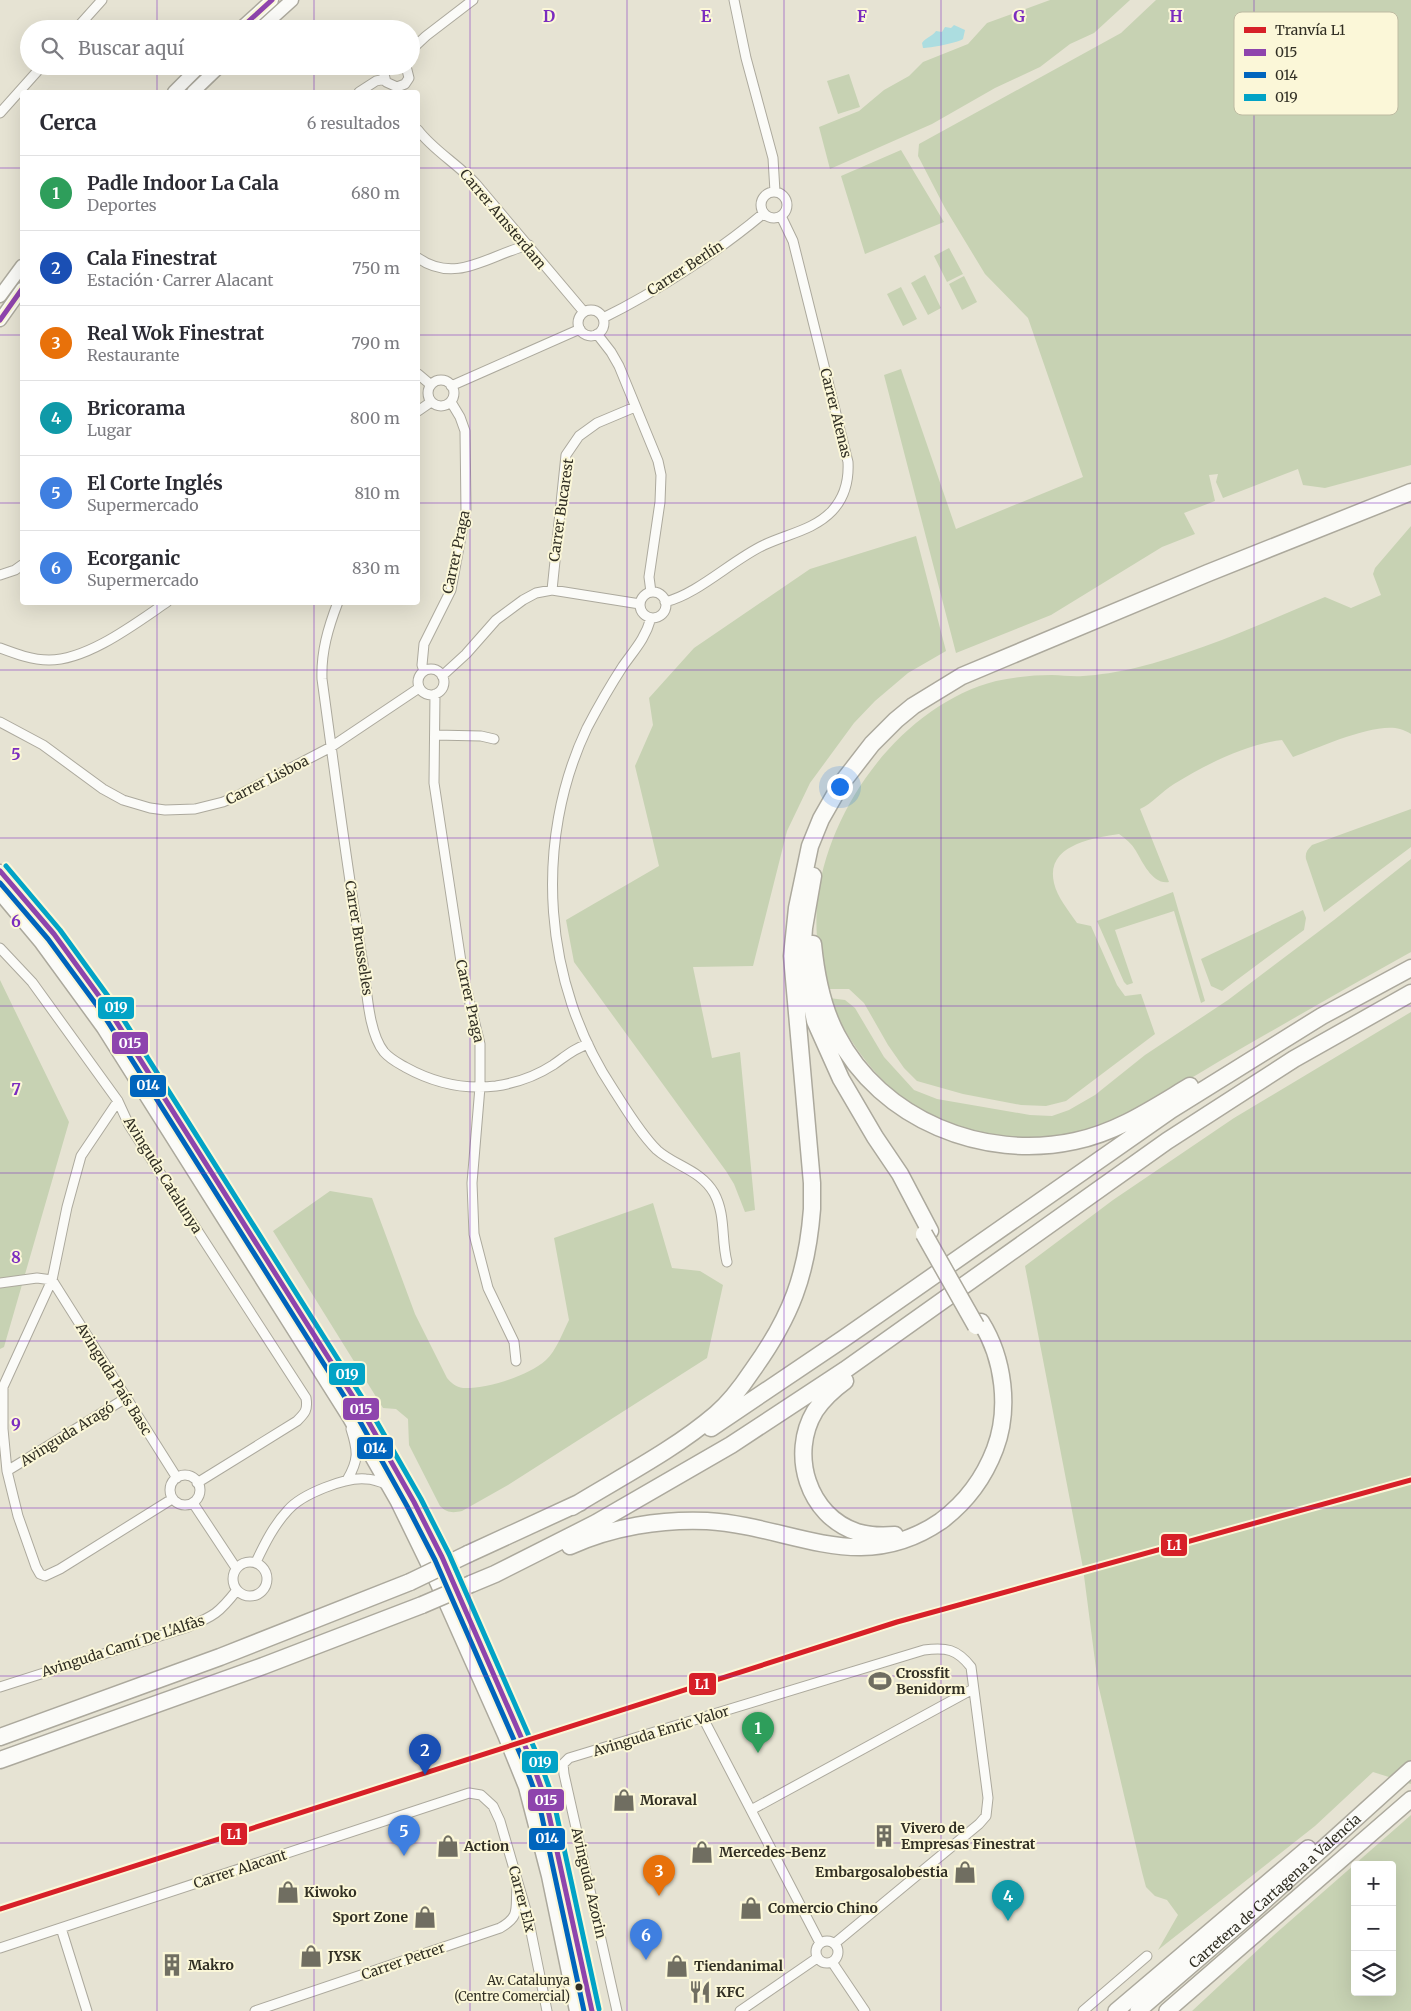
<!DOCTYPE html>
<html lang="es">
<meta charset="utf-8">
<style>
:root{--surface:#fff;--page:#f7f7f7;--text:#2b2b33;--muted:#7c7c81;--line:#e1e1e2;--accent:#706e61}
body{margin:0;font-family:Merriweather,serif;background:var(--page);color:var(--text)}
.controls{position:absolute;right:15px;bottom:15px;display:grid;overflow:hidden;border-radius:5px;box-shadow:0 5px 20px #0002}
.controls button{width:45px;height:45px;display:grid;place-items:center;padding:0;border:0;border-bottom:1px solid var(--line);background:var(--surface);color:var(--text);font:25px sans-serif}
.you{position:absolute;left:839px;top:786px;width:18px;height:18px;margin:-12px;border:4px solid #fff;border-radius:50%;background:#1a73e8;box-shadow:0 0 0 8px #1a73e833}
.badge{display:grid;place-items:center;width:32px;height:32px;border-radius:50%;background:var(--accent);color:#fff;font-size:16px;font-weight:700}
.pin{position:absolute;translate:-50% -41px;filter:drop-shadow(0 1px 2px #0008)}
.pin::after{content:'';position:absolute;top:26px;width:18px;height:15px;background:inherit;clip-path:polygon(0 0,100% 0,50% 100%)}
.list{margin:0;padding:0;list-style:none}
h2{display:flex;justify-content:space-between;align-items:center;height:65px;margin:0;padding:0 20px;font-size:21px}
h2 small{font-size:16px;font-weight:400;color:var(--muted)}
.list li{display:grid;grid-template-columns:32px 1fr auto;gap:15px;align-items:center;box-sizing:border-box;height:75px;padding:0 20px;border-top:1px solid var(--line)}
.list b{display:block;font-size:19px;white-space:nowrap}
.list p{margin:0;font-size:16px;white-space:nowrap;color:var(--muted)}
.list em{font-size:16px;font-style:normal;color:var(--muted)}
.icon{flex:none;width:28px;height:28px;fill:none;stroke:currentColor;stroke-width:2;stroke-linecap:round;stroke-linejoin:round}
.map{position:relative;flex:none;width:1411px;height:2011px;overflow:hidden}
.search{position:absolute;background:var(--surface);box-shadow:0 5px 20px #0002;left:20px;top:20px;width:400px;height:55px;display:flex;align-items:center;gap:12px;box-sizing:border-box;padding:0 18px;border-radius:28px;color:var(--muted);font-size:19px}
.panel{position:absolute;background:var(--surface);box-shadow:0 5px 20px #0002;left:20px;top:90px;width:400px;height:515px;border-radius:5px}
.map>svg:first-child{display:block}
</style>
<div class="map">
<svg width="1411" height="2011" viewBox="0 0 1411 2011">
<rect width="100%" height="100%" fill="#e6e3d3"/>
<path fill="#c7d2b3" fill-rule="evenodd" d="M1050,0H1130L1094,33L1070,44L1040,67L995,88L932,124L830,169L819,127L859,111L884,90L909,76L923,62L968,44L987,23Z
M1156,0H1411V465L1325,488L1303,485L1298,469L1223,498L1216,482L1218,474L1209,475L1215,501L1184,513L1195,534L1162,547L1051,615L956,653L884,375L901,369L956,529L1083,477L1028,318L985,274L945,208L918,156L919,144L1121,33Z
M849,74L860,107L838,114L827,81Z
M901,150L944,222L865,254L841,176Z
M949,248L963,274L947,282L934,256Z
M925,275L941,308L928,315L911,283Z
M964,276L977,302L962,310L949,284Z
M901,287L917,319L903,326L887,294Z
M1411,526V734C1408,732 1404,730 1400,729C1374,722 1319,748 1293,757L1282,740C1246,744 1205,765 1174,784C1162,791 1152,804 1140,809L1169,882C1153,885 1143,863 1136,851C1132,844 1126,839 1119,834C1093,838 1045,845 1054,883C1057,897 1069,911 1077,923L1091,926L1117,985L1125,996L1141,994L1155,1034L1066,1101L1046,1106L1021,1105L963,1094L917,1081L904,1068L888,1045L864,1003L849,989H826C818,962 815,932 817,904C826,809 902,705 996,681C1014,677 1034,675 1052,675C1062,675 1073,677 1083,676C1099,675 1118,672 1135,668C1200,652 1263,623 1325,597L1351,608L1381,595L1373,574L1375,568Z
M916,536L946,651L908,673L875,701L854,723L810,783L787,831L753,966L693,967L712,1058L740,1052L755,1210L745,1212L734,1184L726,1171L574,962L566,920L659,866L635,766L653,725L649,698L694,648L810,569Z
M1411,809V847L1324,912L1306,859C1305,853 1307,850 1312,845Z
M1411,859V952C1346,988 1282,1025 1218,1062C1192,1078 1166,1093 1139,1107C1129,1113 1118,1121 1106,1125C1030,1154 932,1136 877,1074C856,1051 841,1026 829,998L845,1000L855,1008L884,1057L914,1090L937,1099L1030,1115L1052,1116L1069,1110L1095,1095L1145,1055L1228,1000L1334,920Z
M1173,892L1205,1001L1201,1003L1174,911L1115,930L1133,983L1127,985L1124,982L1097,921Z
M1303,910L1306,918L1304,930L1222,991L1211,986L1201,959Z
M0,980L69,1122L4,1347L0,1349Z
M1411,1012V1784L1373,1772L1315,1826L1158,1950L1178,1915L1167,1900L1155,1896L1146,1887L1142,1872L1098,1684L1083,1568L1025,1266L1113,1200L1234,1118Z
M330,1191L372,1198L415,1314L447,1378C451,1383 456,1387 463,1388C487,1389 528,1376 546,1360C556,1351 563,1332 569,1320L554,1238L653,1203L672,1268L700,1271L723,1285L707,1358L508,1485L462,1511C453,1513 447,1513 440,1506L409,1445L408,1419L396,1409L383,1408L273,1231Z
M1411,1815V2011H1192L1274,1935ZM1355,1865H1392V1992H1355Z"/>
<path fill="#acdde0" d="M954,25L965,30L963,39C958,43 929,48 923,48L922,43C926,37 932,37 936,31L942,32L945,27L951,28Z"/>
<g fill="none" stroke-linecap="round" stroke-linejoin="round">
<defs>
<path id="minor" d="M734,0L746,58L773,158L775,192
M76,29L102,0
M411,50L426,36L473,0
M387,66L384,74L386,82L397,87L405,84L409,78L406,66
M359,92L376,81L385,79
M0,113L42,66
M418,130C434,151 458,164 476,184L584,312
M761 205a13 13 0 1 1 26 0a13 13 0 1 1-26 0Z
M418,258C457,285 490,254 529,245
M578 323a13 13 0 1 1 26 0a13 13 0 1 1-26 0Z
M603,318C656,292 719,251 764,213
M597,334L611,352L619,366L658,461L661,475L660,502L649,577L651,592
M418,374L431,385
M428 393a13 13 0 1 1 26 0a13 13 0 1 1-26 0Z
M451,386L580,329
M418,411L431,402
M0,575L15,570L22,565
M552,590L566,455L579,436L597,423L635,407
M640 605a13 13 0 1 1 26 0a13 13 0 1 1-26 0Z
M338,602C328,628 321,652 322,679C335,774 347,870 363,964C367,989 368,1032 384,1052C390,1059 398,1063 405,1067C434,1083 464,1090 496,1086C516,1083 536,1076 553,1065C566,1056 573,1049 588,1044
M665,602C698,594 732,560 764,545C787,534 814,530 832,511C845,497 849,481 848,462L793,241L781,216
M651,618C645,639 635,649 623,666C610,686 598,707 587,728C533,842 543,984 613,1089C626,1109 640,1133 657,1150C675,1166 701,1170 714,1193C726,1215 721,1239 727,1262
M0,648C16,654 32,660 49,660C88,660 136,623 167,602
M418 682a13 13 0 1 1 26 0a13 13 0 1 1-26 0Z
M424,671L422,665L424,644L451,590L466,510L465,431L460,417L451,402
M442,676L466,654L496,620L523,600L536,593L552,590L640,604
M435,694L434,783L463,975L480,1044V1087L472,1183L474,1234L488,1288L514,1342L516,1361
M0,722L43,745L103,789L123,800L150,808L165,810L195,809L223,802L241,794L331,747L419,688
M435,735L481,736L494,739
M0,948L32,982L118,1101L129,1125L306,1398C308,1410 305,1413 297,1421L197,1483
M118,1101L81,1156L67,1207L52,1280L3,1387V1429L7,1471L18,1516L36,1567L40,1574L45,1576L60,1569L172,1499
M0,1283L37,1278L52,1280L177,1478
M7,1471L126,1398
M170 1490a15 15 0 1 1 30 0a15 15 0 1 1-30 0Z
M347,1480C359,1460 358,1451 351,1429
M193,1503L236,1568
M233 1579a17 17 0 1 1 34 0a17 17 0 1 1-34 0Z
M256,1562C265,1543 274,1525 288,1510C302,1494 345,1477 366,1479C374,1479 381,1482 388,1485
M0,1687L188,1627C214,1616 219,1613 237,1590
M703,1718L820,1943
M751,1810L973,1689
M61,1928L87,2011
M816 1952a11 11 0 1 1 22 0a11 11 0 1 1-22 0Z
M0,1948L469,1793L481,1795L493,1806L500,1821L528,1917L547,2011
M832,1962L865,2011
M255,2011L500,1928C521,1916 515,1909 517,1887
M617,2011L564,1774L563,1764L569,1758L924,1650C946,1647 957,1649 971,1667L988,1798L986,1816L979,1824L834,1944
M740,2011L817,1958
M1083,2011L1147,1956"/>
<path id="secondary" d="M240,29L272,0
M260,29L292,0
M174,92L200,66
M193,92L220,66
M0,296L22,266
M0,320L22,289
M0,871L54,934L107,1007L364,1414L414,1502L442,1557L489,1667L509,1710L532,1762L546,1801L592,2011
M0,894L41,943L103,1028L349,1418L397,1502L436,1582L504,1735L525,1787L548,1876L576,2011"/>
<g id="trunk">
<path d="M1116,2011L1308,1848"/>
<path id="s1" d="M1138,2011L1247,1917L1411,1769"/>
<path d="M1167,2011L1411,1799"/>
</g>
<path id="motorway" d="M813,876L804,928L803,942L805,972L815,1021L841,1079L875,1137L900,1174L930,1231
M813,944C816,975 822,1007 837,1035C881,1120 984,1161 1075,1141C1118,1132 1153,1108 1190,1086
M845,1381C834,1389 823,1399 815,1411C789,1454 808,1516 857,1532C870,1536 882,1536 895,1535
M711,1428L843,1339L1171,1110L1322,1016L1411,968
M572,1507C619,1478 674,1450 716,1414C730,1402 742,1386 752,1371C791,1317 807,1275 812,1209V1183L792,956L797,908L810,846L821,819L841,784L872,744L896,720L913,706L962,676L1208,573L1411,492
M570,1546C612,1527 661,1519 707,1521C792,1526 860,1577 941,1521C965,1503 984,1478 995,1449C1010,1409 1004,1359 981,1322
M468,1554L581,1502
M471,1584L495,1574L596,1523L731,1445L845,1370L1167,1141L1294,1059L1411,993
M0,1737L220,1657L410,1582
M0,1760L263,1666L422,1605"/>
</defs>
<use href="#minor" stroke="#aca99d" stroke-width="11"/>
<use href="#secondary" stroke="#aca99d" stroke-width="15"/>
<use href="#trunk" stroke="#aca99d" stroke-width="18"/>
<use href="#motorway" stroke="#aca99d" stroke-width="19"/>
<use href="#minor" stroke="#fbfbf8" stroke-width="9"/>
<use href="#secondary" stroke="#fbfbf8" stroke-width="12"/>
<use href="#trunk" stroke="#fbfbf8" stroke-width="15"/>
<use href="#motorway" stroke="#fbfbf8" stroke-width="16"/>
<defs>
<path id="motorway-bridge" d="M924,1234L976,1326
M410,1582L468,1554
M422,1605L471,1584"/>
</defs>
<use href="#motorway-bridge" stroke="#aca99d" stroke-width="19" stroke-linecap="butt"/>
<use href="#motorway-bridge" stroke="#fbfbf8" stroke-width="16"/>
<defs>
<path id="bus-1" d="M240,29L272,0
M0,320L22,289
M0,871L54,934L107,1007L364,1414L414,1502L442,1557L532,1762L546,1801L592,2011"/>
<path id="bus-2" d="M0,883L48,939L101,1011L358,1418L407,1506L435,1560L525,1765L539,1803L584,2011"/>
<path id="bus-3" d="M6,866L60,930L113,1003L370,1410L421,1499L449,1554L539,1759L553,1798L599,2009"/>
</defs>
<use href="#bus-1" stroke="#fbf7d8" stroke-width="9"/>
<use href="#bus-2" stroke="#fbf7d8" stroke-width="9"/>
<use href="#bus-3" stroke="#fbf7d8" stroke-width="9"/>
<use href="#bus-1" stroke="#8e44ad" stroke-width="5"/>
<use href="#bus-2" stroke="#0065bd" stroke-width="5"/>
<use href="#bus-3" stroke="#02a3c6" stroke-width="5"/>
<defs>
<path id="tram-1" d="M0,1909L897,1622L1411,1480"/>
</defs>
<use href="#tram-1" stroke="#fbf7d8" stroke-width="9"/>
<use href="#tram-1" stroke="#d72028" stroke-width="5"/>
</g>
<path fill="none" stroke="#7b2cbf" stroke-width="1" stroke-opacity="0.55" d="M157,0V29M314,0V29M470,0V2011M627,0V2011M784,0V2011M941,0V2011M1097,0V2011M1254,0V2011M157,66V92M314,66V92M0,168H22M418,168H1411M0,335H22M418,335H1411M0,503H22M418,503H1411M157,602V2011M314,602V2011M0,670H1411M0,838H1411M0,1006H1411M0,1173H1411M0,1341H1411M0,1508H1411M0,1676H1411M0,1843H1411"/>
<defs>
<symbol id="stadium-bare" viewBox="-9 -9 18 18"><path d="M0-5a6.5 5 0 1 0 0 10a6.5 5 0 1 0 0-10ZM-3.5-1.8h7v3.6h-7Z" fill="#706e61" stroke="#fbf7d8" stroke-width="2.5" paint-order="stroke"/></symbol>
<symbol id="shop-bare" viewBox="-9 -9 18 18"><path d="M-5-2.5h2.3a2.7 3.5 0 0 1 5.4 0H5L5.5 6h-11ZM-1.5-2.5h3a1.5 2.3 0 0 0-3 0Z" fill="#706e61" stroke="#fbf7d8" stroke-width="2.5" paint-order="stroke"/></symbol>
<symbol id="building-bare" viewBox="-9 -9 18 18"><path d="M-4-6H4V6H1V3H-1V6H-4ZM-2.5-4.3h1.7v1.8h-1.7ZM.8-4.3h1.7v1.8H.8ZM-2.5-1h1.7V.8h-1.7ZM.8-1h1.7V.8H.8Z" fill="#706e61" stroke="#fbf7d8" stroke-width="2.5" paint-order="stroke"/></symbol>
<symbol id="restaurant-bare" viewBox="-9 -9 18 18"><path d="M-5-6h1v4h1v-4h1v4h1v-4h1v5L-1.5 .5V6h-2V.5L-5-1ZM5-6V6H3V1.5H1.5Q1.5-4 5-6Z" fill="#706e61" stroke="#fbf7d8" stroke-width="2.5" paint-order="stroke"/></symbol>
</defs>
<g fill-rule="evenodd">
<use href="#stadium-bare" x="864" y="1665" width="32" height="32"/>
<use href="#shop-bare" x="608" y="1784" width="32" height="32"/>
<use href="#building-bare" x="868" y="1820" width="32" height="32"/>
<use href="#shop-bare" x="432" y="1830" width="32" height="32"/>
<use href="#shop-bare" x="686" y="1836" width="32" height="32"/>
<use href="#shop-bare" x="949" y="1856" width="32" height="32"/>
<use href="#shop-bare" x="272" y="1876" width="32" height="32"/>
<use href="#shop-bare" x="735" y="1892" width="32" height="32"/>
<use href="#shop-bare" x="409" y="1901" width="32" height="32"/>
<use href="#shop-bare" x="295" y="1940" width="32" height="32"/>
<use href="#building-bare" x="156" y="1949" width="32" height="32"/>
<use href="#shop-bare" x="661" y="1950" width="32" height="32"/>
<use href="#restaurant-bare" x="684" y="1976" width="32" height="32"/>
</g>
<circle fill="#312f24" stroke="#fbf7d8" stroke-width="2" cx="579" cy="1987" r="4.5"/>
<g text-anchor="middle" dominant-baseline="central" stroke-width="4" stroke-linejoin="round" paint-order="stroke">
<g font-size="13" fill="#312f24" stroke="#fbf7d8" text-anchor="end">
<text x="570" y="1980">Av. Catalunya<tspan x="570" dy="16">(Centre Comercial)</tspan></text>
</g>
<g font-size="14" fill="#312f24" stroke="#fbf7d8">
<text transform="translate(503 219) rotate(50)">Carrer Amsterdam</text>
<text transform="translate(685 268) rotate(-33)">Carrer Berlín</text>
<text transform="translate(836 413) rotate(76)">Carrer Atenas</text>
<text transform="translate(561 510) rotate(-82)">Carrer Bucarest</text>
<text transform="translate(456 552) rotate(-78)">Carrer Praga</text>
<text transform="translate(267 780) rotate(-27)">Carrer Lisboa</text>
<text transform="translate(359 938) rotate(81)">Carrer Brussel·les</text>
<text transform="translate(470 1001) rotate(77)">Carrer Praga</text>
<text transform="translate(163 1175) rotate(58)">Avinguda Catalunya</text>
<text transform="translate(114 1379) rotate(58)">Avinguda País Basc</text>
<text transform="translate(67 1434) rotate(-32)">Avinguda Aragó</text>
<text transform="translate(123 1646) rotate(-18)">Avinguda Camí De L'Alfàs</text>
<text transform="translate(661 1731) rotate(-17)">Avinguda Enric Valor</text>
<text transform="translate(240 1869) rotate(-18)">Carrer Alacant</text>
<text transform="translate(589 1883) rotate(77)">Avinguda Azorin</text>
<text stroke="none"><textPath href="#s1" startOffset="182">Carretera de Cartagena a Valencia</textPath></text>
<text transform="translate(522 1899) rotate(75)">Carrer Elx</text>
<text transform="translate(403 1961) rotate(-19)">Carrer Petrer</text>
</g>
<g font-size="14" font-weight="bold" fill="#312f24" stroke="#fbf7d8" text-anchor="start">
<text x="896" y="1673">Crossfit<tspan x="896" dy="16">Benidorm</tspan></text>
<text x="640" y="1800">Moraval</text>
<text x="901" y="1828">Vivero de<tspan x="901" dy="16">Empresas Finestrat</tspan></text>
<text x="464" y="1846">Action</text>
<text x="719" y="1852">Mercedes-Benz</text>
<text x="948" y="1872" text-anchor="end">Embargosalobestia</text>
<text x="304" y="1892">Kiwoko</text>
<text x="768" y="1908">Comercio Chino</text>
<text x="408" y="1917" text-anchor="end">Sport Zone</text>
<text x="328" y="1956">JYSK</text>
<text x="188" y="1965">Makro</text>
<text x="694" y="1966">Tiendanimal</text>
<text x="716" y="1992">KFC</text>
</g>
</g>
<rect x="1234" y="12" width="164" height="103" rx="8" fill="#fbf7d8" stroke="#bebba2" stroke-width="1"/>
<rect x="1244" y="27" width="22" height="6" fill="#d72028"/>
<rect x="1244" y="49" width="22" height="7" fill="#8e44ad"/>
<rect x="1244" y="72" width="22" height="6" fill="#0065bd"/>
<rect x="1244" y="94" width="22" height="7" fill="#02a3c6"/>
<g font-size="14" fill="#312f24">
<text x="1275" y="35">Tranvía L1</text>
<text x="1275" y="57">015</text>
<text x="1275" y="80">014</text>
<text x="1275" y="102">019</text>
</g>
<g font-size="16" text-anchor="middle" font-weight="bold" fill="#7b2cbf" stroke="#fbf7d8" stroke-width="4" stroke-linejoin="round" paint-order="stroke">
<text x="549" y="22">D</text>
<text x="706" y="22">E</text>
<text x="862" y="22">F</text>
<text x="1019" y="22">G</text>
<text x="1176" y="22">H</text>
<text x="16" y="760">5</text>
<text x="16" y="927">6</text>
<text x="16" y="1095">7</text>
<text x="16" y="1263">8</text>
<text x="16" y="1430">9</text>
</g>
<g stroke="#fbf7d8" stroke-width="2">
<rect x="97" y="996" width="38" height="24" rx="5" fill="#02a3c6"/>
<rect x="111" y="1031" width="38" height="24" rx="5" fill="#8e44ad"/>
<rect x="129" y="1074" width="38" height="24" rx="5" fill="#0065bd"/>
<rect x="328" y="1362" width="38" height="24" rx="5" fill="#02a3c6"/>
<rect x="342" y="1397" width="38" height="24" rx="5" fill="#8e44ad"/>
<rect x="356" y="1436" width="38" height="24" rx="5" fill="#0065bd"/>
<rect x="1160" y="1533" width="28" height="24" rx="5" fill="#d72028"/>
<rect x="688" y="1672" width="29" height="24" rx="5" fill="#d72028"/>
<rect x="521" y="1750" width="38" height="24" rx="5" fill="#02a3c6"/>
<rect x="527" y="1788" width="38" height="24" rx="5" fill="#8e44ad"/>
<rect x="220" y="1822" width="28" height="24" rx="5" fill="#d72028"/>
<rect x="528" y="1827" width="38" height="24" rx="5" fill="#0065bd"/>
</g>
<g font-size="14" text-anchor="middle" font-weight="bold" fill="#fff">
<text x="116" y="1012">019</text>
<text x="130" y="1048">015</text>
<text x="148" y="1090">014</text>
<text x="347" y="1379">019</text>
<text x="361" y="1414">015</text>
<text x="375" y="1453">014</text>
<text x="1174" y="1550">L1</text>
<text x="702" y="1689">L1</text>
<text x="540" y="1767">019</text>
<text x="546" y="1805">015</text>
<text x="234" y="1839">L1</text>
<text x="547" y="1843">014</text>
</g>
</svg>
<div class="controls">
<button>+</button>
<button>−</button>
<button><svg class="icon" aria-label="layers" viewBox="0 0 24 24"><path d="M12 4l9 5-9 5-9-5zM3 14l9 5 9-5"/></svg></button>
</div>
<div class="you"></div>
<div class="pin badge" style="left:758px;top:1753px;background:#2e9e5b">1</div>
<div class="pin badge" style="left:425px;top:1775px;background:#1a4fb4">2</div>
<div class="pin badge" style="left:659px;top:1896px;background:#e8710a">3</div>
<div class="pin badge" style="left:1008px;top:1921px;background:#0f9aa8">4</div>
<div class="pin badge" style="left:404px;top:1856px;background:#3f7fe0">5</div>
<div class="pin badge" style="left:646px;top:1960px;background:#3f7fe0">6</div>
<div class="search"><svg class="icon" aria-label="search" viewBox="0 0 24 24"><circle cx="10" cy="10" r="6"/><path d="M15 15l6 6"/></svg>Buscar aquí</div>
<section class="panel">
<h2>Cerca<small>6 resultados</small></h2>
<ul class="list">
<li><span class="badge" style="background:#2e9e5b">1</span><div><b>Padle Indoor La Cala</b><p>Deportes</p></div><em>680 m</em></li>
<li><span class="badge" style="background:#1a4fb4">2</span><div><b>Cala Finestrat</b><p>Estación · Carrer Alacant</p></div><em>750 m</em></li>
<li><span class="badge" style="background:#e8710a">3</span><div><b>Real Wok Finestrat</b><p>Restaurante</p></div><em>790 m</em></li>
<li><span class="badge" style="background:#0f9aa8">4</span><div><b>Bricorama</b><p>Lugar</p></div><em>800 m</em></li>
<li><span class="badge" style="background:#3f7fe0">5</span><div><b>El Corte Inglés</b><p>Supermercado</p></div><em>810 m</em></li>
<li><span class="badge" style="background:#3f7fe0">6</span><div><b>Ecorganic</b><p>Supermercado</p></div><em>830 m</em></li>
</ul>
</section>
</div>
